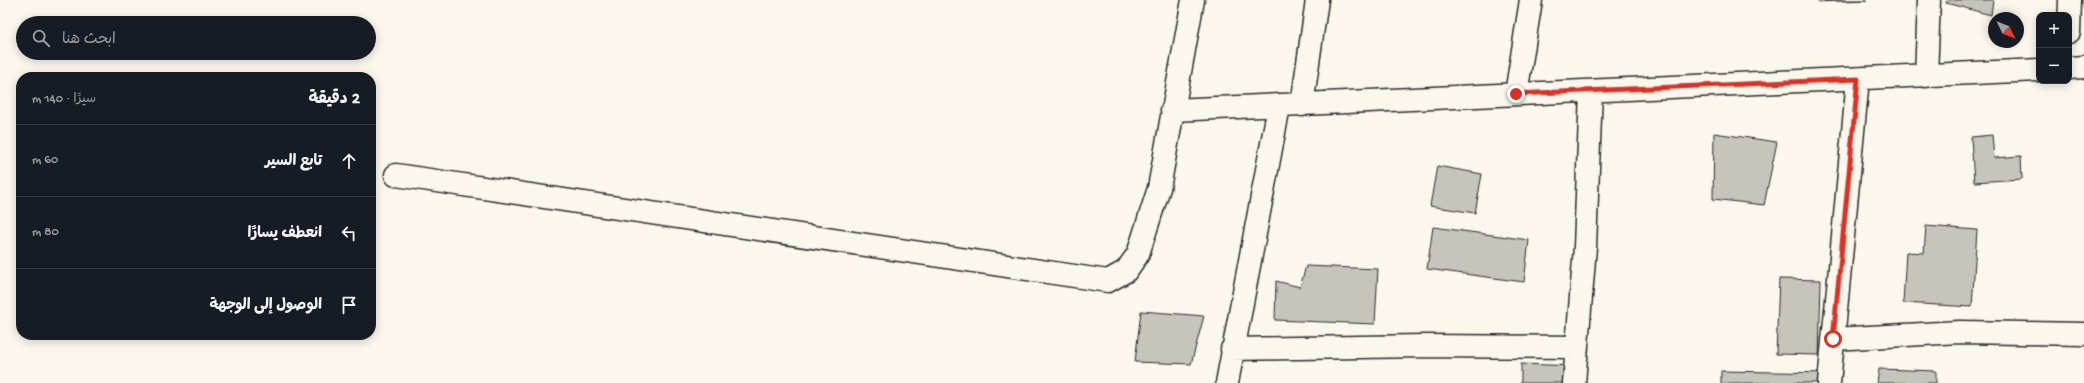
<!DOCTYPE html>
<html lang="ar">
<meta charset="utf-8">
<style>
:root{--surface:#171b24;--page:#242831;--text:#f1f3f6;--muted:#9ea1a6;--line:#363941}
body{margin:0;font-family:"Gochi Hand","Playpen Sans Arabic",sans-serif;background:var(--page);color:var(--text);direction:rtl}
.controls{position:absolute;right:12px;top:12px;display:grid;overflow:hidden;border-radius:8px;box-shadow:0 2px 10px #0003}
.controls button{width:36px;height:36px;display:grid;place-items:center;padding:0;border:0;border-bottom:1px solid var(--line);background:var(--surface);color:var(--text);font:20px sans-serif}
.compass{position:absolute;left:1988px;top:12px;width:36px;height:36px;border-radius:50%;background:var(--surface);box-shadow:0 2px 10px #0003;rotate:133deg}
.stop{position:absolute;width:12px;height:12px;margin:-9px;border:3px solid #d93025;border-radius:50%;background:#fff}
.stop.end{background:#d93025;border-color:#fff;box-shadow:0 1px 4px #0008}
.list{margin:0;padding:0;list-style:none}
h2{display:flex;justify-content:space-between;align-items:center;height:52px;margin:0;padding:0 16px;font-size:17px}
h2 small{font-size:13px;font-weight:400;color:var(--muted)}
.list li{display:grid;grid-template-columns:26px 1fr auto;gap:12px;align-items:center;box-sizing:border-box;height:72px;padding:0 16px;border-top:1px solid var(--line)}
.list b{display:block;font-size:15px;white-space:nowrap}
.list em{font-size:13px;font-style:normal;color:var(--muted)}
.icon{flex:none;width:22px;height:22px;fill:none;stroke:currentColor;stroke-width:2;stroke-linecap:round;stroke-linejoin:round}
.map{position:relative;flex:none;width:2084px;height:383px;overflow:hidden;direction:ltr}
.search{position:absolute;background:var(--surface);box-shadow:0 2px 10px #0003;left:16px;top:16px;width:360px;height:44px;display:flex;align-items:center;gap:10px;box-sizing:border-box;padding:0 14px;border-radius:22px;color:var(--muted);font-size:15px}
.panel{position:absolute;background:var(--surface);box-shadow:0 2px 10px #0003;left:16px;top:72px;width:360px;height:268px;border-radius:16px;direction:rtl}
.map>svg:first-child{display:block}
</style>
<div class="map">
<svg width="2084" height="383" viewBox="0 0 2084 383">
<rect width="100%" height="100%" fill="#fbf7ec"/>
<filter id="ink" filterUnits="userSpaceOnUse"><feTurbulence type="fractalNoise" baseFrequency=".025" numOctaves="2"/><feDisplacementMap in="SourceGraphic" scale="8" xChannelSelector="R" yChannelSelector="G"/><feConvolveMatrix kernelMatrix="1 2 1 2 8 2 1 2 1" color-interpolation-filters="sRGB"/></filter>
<g filter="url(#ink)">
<path fill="#c7c4bc" stroke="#2b2b2b" d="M1818,0H1867L1818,2Z
M1947,0H1993L1991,15L1946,3Z
M1714,133L1777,142L1764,205L1713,199Z
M1992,135L1994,158L2021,156L2022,179L1974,182L1971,137Z
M1437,166L1482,174L1475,213L1430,206Z
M1926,226L1977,230L1972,307L1903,303L1906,252L1924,253Z
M1433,227L1529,240L1524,282L1427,269Z
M1306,266L1378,269L1375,324L1275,320L1276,281L1300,287Z
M1779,279L1821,280L1819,355L1776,354Z
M1141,311L1204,316L1191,364L1135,362Z
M1521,364L1575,366L1574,383H1521Z
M1879,369L1936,371V383H1877Z
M1721,371L1829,373V383H1721Z"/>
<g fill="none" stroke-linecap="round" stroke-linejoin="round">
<defs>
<path id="minor" d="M2069,32L2070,0
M2069,68L2084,67
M1926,76L1929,0
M1516,94L1531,0
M1302,105L1317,0
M1172,110L2039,70
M396,175L1108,281L1126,271L1138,254L1159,188L1193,0
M1833,339L1959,332L2084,334
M1232,349L1423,346L1577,347
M1227,383L1279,106
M1574,383L1585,247L1591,91
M1829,383L1858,79"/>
</defs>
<use href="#minor" stroke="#2b2b2b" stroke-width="25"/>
<use href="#minor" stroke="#fbf7ec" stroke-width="22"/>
</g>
</g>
<g fill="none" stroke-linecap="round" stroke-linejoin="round" filter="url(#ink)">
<path stroke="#d93025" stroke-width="5" d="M1516,94L1858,79L1833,339"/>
</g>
</svg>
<div class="controls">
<button>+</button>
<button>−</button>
</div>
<svg class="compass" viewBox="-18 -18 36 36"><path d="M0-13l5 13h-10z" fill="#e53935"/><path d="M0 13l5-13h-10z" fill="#9ea1a6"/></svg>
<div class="stop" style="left:1833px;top:339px"></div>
<div class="stop end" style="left:1516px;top:94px"></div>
<div class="search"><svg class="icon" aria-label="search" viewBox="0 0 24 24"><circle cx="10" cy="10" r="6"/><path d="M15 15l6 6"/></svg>ابحث هنا</div>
<section class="panel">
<h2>2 دقيقة<small>سيرًا · 140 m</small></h2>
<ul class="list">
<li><svg class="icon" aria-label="ahead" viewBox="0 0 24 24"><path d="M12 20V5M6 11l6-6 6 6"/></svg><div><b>تابع السير</b></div><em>60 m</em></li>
<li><svg class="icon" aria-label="left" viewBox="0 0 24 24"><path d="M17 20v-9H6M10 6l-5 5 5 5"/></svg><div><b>انعطف يسارًا</b></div><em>80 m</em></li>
<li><svg class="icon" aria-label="arrive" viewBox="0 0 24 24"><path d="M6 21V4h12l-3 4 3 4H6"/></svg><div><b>الوصول إلى الوجهة</b></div></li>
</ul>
</section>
</div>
